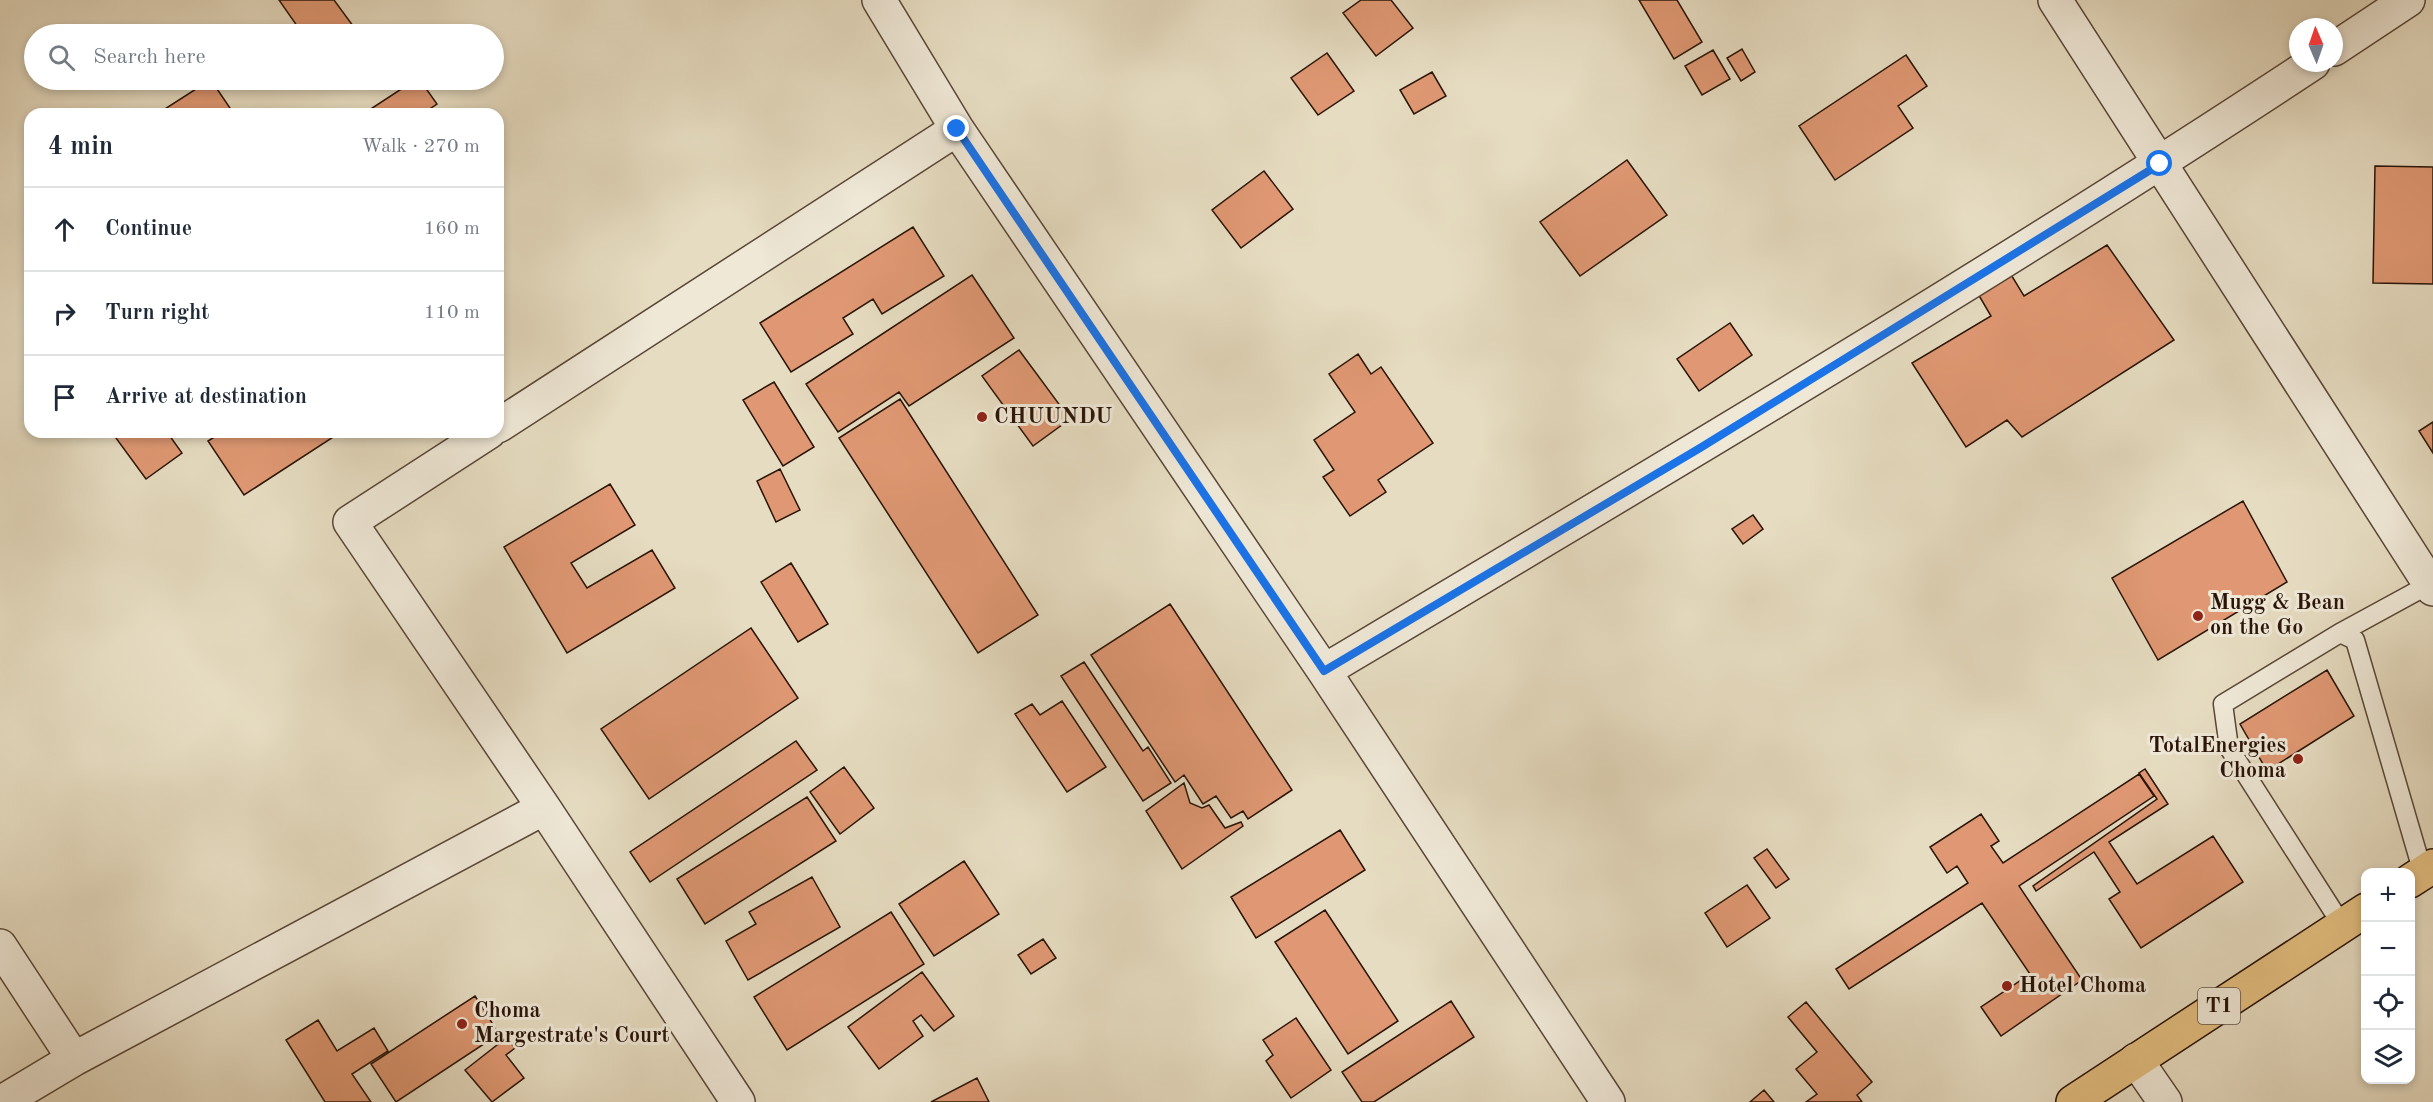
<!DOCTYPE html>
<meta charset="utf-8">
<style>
:root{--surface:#fff;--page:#f2f2f3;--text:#1f2937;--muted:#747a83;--line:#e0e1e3}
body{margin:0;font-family:"Old Standard TT",serif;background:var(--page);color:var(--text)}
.controls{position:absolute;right:18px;bottom:18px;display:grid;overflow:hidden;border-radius:12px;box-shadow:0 3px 9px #0003}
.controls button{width:54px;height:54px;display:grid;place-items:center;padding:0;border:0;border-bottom:2px solid var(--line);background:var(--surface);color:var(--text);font:30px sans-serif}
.compass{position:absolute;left:2289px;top:18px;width:54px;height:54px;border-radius:50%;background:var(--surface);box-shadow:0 3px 9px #0003;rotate:358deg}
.stop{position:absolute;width:18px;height:18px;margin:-14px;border:4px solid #1a73e8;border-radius:50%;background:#fff}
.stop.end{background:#1a73e8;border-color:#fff;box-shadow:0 2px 6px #0008}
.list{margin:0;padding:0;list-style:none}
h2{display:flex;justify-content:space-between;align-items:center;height:78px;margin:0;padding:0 24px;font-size:26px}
h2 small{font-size:20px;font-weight:400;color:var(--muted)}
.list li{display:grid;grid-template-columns:39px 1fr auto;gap:18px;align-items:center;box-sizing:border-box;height:84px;padding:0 24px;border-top:2px solid var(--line)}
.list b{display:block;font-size:22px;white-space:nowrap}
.list em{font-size:20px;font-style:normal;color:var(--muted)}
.icon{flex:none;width:33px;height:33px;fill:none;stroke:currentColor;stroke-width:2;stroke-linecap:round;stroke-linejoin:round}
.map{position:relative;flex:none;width:2433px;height:1102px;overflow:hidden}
.search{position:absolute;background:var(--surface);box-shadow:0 3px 9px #0003;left:24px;top:24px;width:480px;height:66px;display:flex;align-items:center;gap:15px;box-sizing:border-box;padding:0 21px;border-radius:33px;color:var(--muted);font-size:22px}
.panel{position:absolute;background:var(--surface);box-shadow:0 3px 9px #0003;left:24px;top:108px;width:480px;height:330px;border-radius:18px}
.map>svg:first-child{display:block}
</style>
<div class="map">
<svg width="2433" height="1102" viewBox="0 0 2433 1102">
<rect width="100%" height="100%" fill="#e6dcc1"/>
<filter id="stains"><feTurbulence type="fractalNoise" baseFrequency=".00333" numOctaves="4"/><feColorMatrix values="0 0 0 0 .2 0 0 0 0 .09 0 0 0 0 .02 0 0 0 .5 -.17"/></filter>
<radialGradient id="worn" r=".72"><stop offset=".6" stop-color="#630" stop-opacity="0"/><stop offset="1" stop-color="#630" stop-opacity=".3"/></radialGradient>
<path fill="#df9873" stroke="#291408" stroke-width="1.5" d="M279,0H334L359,34H294L300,30Z
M1361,0H1391L1413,28L1376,56L1343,13Z
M1639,0H1677L1702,42L1674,59Z
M1742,49L1755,72L1741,81L1727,58Z
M1713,50L1730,79L1702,95L1685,66Z
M1327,53L1354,91L1318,115L1291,78Z
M1906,55L1927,86L1898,106L1913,128L1835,180L1799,126Z
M1432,72L1446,96L1414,114L1400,90Z
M211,80L234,114H157L210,80Z
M415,80H420L437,104L422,114H363Z
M1627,160L1667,215L1580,276L1540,222Z
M2375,166L2433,167V284L2373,283Z
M1264,171L1293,209L1241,248L1212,210Z
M913,227L944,276L882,314L873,299L843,318L853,334L791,372L760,323Z
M2107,245L2174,340L2022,437L2007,420L1966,447L1912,363L1991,316L1974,287L2007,268L2024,296Z
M972,275L1014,338L909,406L899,392L838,432L806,384Z
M1730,323L1752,355L1699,391L1677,359Z
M1019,350L1070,419L1033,446L982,376Z
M1358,354L1371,374L1381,367L1433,443L1378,480L1386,492L1350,516L1323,477L1334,470L1314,440L1355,412L1329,374Z
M774,382L814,447L783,466L743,400Z
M900,399L1038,615L978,653L839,438Z
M2433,422V453L2419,431Z
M116,432H167L182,453L146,479L113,434Z
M222,432H341L244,495L208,441Z
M780,469L800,510L776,522L757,481Z
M610,484L635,525L571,563L587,588L652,550L675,588L567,653L504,547Z
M2243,501L2287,582L2158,660L2112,578Z
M1753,515L1763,529L1743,544L1732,529Z
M791,563L828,624L798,642L761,582Z
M1170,604L1292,790L1248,819L1243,811L1231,818L1216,796L1203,804L1184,775L1175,782L1091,655Z
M751,628L798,698L649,799L601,729Z
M1084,662L1143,751L1148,747L1171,783L1143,801L1061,676Z
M2327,670L2354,716L2267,771L2240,724Z
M1062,701L1106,767L1067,792L1015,714L1032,704L1040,715Z
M796,741L817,770L650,882L630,852Z
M844,767L874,808L840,834L810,792Z
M2145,769L2168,804L2109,842L2137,884L2213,836L2243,882L2141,948L2109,899L2120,892L2094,852L2036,891L2033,886L2157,799L2139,773Z
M2139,774L2154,796L2019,886L2082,980L2001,1036L1981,1007L2030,974L1982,903L1849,989L1836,969L1968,883L1957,866L1947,873L1930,847L1981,814L1999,841L1991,846L2003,863Z
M1184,783L1190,803L1202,808L1209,805L1225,828L1241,822L1243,826L1182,869L1146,811Z
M807,797L836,841L705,924L677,879Z
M1340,830L1365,870L1256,938L1231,897Z
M1767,849L1789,879L1776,888L1754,858Z
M964,861L999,914L934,956L899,904Z
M812,877L840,927L748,980L726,941L756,924L749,912Z
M1747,885L1770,918L1727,947L1705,913Z
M1325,910L1398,1021L1348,1054L1275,942Z
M891,912L924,964L787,1050L754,997Z
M1043,939L1056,958L1031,974L1018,955Z
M922,972L954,1016L934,1031L921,1015L913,1021L923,1036L879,1069L848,1027Z
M475,996L499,1034L396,1102L371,1064Z
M1451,1001L1474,1037L1374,1102H1362L1342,1072Z
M1806,1002L1872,1082L1857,1095L1862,1102H1806L1817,1094L1796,1069L1817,1052L1788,1017Z
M1296,1018L1331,1070L1291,1098L1266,1061L1273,1055L1263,1040Z
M318,1020L337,1051L374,1028L388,1051L352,1074L371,1102H325L286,1040Z
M506,1038L515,1048L506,1055L524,1078L492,1102L465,1070Z
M977,1078L989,1102H931Z
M1764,1090L1774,1102H1750Z"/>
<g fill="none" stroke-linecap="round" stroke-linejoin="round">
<defs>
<path id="service" d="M2340,633L2430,584
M2342,925L2229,748L2223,704L2340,633L2355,640L2423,873"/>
<path id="minor" d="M879,0L957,129L1324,671L1608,1102
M2055,0L2433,589
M2334,49L2408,0
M498,426L957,129
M489,432L350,522L544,808L738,1102
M1324,671C1657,473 1990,276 2313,63
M0,946L74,1059L544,808
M2136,1060L2165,1102
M2,1102L74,1059"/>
<path id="trunk" d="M2410,881L2433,866
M2073,1102L2366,910"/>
</defs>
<use href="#service" stroke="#584636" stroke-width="21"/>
<use href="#minor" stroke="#584636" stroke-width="36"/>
<use href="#trunk" stroke="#291408" stroke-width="36"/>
<use href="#service" stroke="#efe8d7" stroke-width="18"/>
<use href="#minor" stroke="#efe8d7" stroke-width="33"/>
<use href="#trunk" stroke="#e3be80" stroke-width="33"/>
</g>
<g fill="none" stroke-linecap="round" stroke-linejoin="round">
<path stroke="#1a73e8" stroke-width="8" d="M957,129L1324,671L1700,448L2160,164"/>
</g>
<g fill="#8f2418" stroke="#efe8d7" stroke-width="2">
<circle cx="982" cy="417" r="6"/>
<circle cx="2198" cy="616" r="6"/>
<circle cx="2298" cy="759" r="6"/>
<circle cx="2007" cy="986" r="6"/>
<circle cx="462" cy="1024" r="6"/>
</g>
<g text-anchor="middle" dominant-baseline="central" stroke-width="6" stroke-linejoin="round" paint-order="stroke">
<rect fill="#efe8d7" stroke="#645446" stroke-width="1.5" x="2198" y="988" width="42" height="36" rx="4.5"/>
<g font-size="21" font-weight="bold" fill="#291408">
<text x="2219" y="1006">T1</text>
</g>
<g font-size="22" font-weight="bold" fill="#291408" stroke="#efe8d7" text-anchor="start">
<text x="994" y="417">CHUUNDU</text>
<text x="2210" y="603">Mugg &amp; Bean<tspan x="2210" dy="25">on the Go</tspan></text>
<text x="2286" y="746" text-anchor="end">TotalEnergies<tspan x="2286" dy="25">Choma</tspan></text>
<text x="2019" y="986">Hotel Choma</text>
<text x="474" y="1011">Choma<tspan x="474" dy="25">Margestrate's Court</tspan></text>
</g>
</g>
<rect width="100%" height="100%" filter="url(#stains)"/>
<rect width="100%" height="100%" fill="url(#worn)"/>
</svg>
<div class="controls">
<button>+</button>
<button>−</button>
<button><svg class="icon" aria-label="locate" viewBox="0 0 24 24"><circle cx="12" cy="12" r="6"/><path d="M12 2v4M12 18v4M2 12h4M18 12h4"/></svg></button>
<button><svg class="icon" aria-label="layers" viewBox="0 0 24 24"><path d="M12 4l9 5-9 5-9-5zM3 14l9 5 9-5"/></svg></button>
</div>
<svg class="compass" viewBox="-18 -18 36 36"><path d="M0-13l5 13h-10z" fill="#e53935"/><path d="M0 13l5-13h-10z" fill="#747a83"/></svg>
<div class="stop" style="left:2160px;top:164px"></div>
<div class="stop end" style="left:957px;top:129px"></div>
<div class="search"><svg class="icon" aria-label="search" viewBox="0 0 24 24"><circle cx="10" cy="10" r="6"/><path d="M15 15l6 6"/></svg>Search here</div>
<section class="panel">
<h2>4 min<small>Walk · 270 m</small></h2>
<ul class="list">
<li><svg class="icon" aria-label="ahead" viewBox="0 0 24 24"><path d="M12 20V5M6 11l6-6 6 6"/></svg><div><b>Continue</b></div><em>160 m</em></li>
<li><svg class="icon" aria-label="right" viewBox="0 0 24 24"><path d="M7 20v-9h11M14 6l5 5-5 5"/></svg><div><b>Turn right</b></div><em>110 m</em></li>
<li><svg class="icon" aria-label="arrive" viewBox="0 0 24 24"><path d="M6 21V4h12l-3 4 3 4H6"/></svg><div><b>Arrive at destination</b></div></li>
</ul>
</section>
</div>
